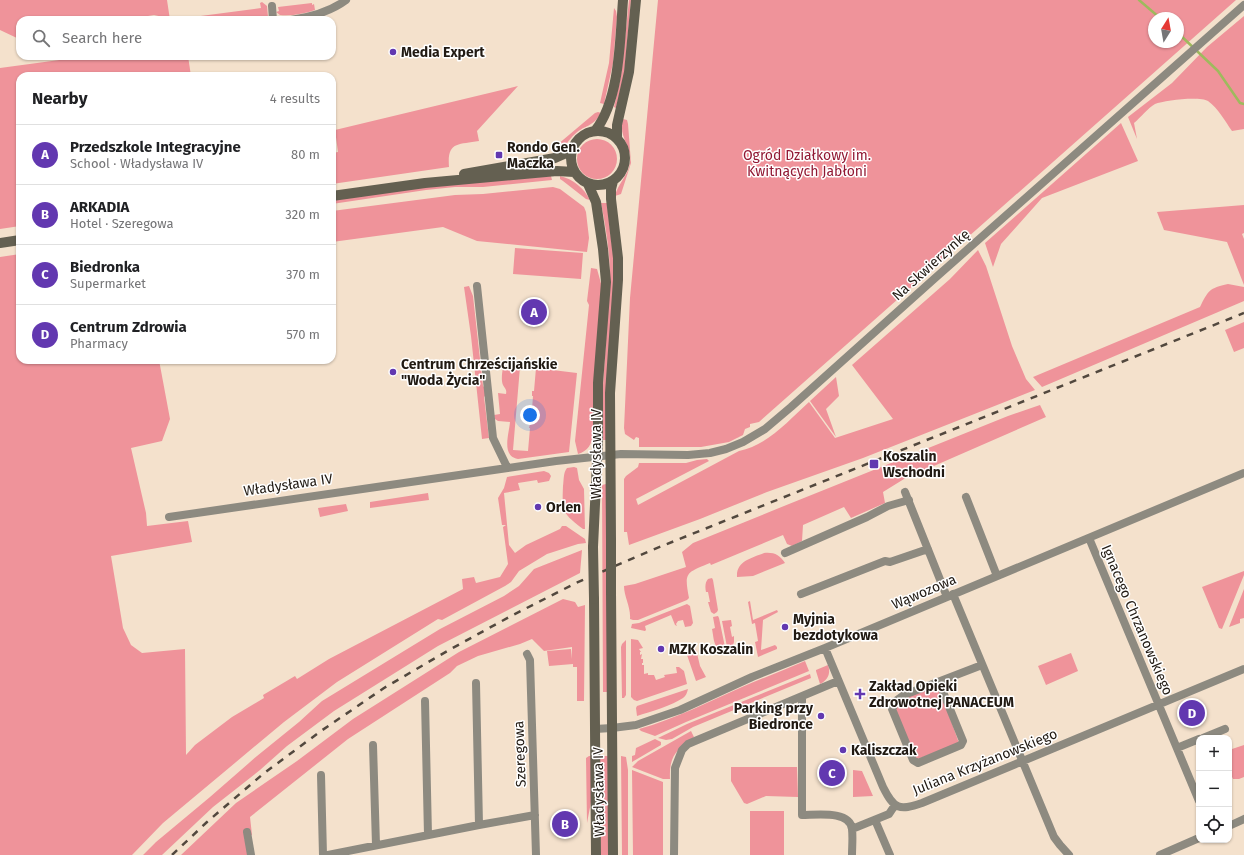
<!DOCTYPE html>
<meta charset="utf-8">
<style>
:root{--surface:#fff;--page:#f2f2f2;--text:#202124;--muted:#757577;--line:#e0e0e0;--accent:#6238b0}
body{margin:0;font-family:"Fira Sans",sans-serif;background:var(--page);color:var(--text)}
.controls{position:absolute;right:12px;bottom:12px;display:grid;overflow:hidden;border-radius:8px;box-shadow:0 1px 3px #0004}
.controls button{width:36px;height:36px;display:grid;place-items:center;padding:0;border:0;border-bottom:1px solid var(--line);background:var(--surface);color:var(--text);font:20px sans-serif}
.compass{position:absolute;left:1148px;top:12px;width:36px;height:36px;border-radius:50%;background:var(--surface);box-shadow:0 1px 3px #0004;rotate:11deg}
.you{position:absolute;left:530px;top:415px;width:14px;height:14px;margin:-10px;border:3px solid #fff;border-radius:50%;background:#1a73e8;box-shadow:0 0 0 6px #1a73e833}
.badge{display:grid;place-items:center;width:26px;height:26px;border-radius:50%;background:var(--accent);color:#fff;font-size:13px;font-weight:700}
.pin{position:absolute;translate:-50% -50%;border:2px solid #fff;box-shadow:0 1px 4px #0006}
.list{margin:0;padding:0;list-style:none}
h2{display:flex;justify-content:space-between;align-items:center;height:52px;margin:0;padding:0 16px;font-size:17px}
h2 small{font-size:13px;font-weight:400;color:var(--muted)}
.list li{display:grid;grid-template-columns:26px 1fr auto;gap:12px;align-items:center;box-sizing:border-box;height:60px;padding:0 16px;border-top:1px solid var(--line)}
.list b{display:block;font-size:15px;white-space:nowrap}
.list p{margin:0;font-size:13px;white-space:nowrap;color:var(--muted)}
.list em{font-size:13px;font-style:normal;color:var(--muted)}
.icon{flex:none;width:22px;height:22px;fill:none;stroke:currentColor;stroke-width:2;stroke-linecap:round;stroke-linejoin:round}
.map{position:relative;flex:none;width:1244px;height:855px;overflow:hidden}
.search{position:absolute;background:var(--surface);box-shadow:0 1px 3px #0004;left:16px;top:16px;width:320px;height:44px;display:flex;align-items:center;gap:10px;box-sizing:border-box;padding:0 14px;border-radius:12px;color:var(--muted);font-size:15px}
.panel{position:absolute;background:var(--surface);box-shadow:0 1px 3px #0004;left:16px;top:72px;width:320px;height:292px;border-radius:12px}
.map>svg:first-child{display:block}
</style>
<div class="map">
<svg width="1244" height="855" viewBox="0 0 1244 855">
<rect width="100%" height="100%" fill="#f4e1cc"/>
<path fill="#ef939a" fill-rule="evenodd" d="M0,0H167L170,20L163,17L154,15L124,20H20V39H19L0,30Z
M629,0H631L624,75L616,108L614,107L621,76Z
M658,0H1236L759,422L750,424V427L745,429L743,435L729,442L701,447H639V438L636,437L634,440L625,434L624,428L630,298ZM1154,18H1178V42H1154Z
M262,2L267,6L268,17L266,19L197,20L193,17L261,8L260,3Z
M312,3V5L314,4L315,10C304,14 291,16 280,15L276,12L279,11L278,7Z
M614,8L616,11L617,17L613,63L604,104L600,103L609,63Z
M1244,16V129L1232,131C1225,121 1218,108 1208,101C1200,96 1164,100 1155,104C1148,108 1141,117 1134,123L1137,139L1128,117L1172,83L1207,47Z
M89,56H188L191,76H20V226L0,229V68Z
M518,86L477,131L479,141C458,145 447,141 449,167L332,184V153L338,152L335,130Z
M598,112L601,113C592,128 586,124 575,134C568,140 566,147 557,152V145L595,113Z
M623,119L627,120L628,124L631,163L621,194L615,196C618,183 629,175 630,162C632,145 618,138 623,119Z
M1121,123L1138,161L1042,198L1001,244L993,267L985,243Z
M577 159a20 20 0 1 1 40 0a20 20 0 1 1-40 0Z
M551,176L552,180L483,187H455L426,190L332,204V200L426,187Z
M560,176C573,179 584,188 590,200L586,199L563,181L560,179Z
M553,187L560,189L584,207L586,212L589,238L587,252L477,241L443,227L332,242V211L455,195L483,194Z
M601,203H607L613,254L614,278L606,440H602L603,385L610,277C610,253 606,228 601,203Z
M1244,205V233L1242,234L1244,239V285L1227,242L1164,230L1157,212Z
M515,248L583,253L581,279L513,274Z
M978,250L986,266L1012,346L1026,379L1035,390L863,458L767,492L700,519L629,545L627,532H624V479L626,476L638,467L639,463H686L697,460L707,459L709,461L636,499L638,505L739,451C768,445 788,421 809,402L835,438L893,419L852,365L950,279Z
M20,254V360H159L170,419L162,441L131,448L146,513L147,526L188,521L192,542L111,556L123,628L131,645L142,653L185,649L186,755L195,745L232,717L264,698L263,695L295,676L297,679L329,659L463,589L462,579L474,577L476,583L500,577L508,564L503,527L506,525H502L498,498L504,488L507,477L544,471L549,473L551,476L549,481L538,483L537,480L518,483L520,490L504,493L509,545L515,553L526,545L560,529L562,526H566L585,539L586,543L578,544L547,554L519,571L511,582L505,586L442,620L438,619L337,682L284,722L163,823L132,855H0V257Z
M591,268L597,269L602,287L593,434C592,444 588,451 578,454L575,441L589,305L587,301Z
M1228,284L1244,287V301L1042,387L1033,377L1200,307C1208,291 1209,288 1228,284Z
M469,286L473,296L483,386L485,388L486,395L484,397L489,438L482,439L471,336L464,287Z
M1244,322V348L1234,352L1225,330Z
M489,364L520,367L513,450L528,451L530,428H529L530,424L531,423L533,396H532V391H534L536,368L577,373L569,452L518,459C501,456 509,434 510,422L498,421L495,419L494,415L500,414L498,393L506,394C507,389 505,389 503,385C501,380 502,373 503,368L490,367Z
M836,377L839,396L826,409L836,437L810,401Z
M1040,405L1046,417L904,479L883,492L885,503L851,518L844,507L803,525L802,541L792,546L787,544L783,535L711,565L710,563C686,573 684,572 689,598L687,600L638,620H633L630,619C631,607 624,597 624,586L635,584L686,567L682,552L693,543L784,506L1008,416Z
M574,467L577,468L579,480L584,489L585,529H583C562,513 562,512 563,486C564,480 563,473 567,468Z
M606,484L608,692H603L602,485Z
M428,493L429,500L370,508V502Z
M346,504L348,511L320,517L318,508Z
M582,550L580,573L438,646L334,711L287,746L260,770L213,807L162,855H143L156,842L210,797L257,756L299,722L322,701L440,629L504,596L519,586L534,569Z
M764,553C774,552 780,555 785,563L753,576L737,577C736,561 752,558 764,553Z
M1244,571V575L1222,629L1219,628L1202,587Z
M712,578L713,580L718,610L717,612L714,614L711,612L708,602H710L708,592H706C705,588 705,582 708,579Z
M1244,589V618L1240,619V623L1229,627Z
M563,599L575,602L578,607L585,605L584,701H577V667H573V664L549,666L547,651L571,649L572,659V647L544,651L532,639L520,644L478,656L457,666L450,673L348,739L250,817L252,835L244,837L249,855H181L236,803L297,761L353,719L459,652Z
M750,601L753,620L777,610L778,612L763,620L761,650L775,645L777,647V649L758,657L755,642L758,641L755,623L752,624L748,602Z
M687,604L690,606L693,623L691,626L685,627L683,620L678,621L676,624L677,626L675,625L671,615L645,626L646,630L645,631L631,628L632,624L639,623Z
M718,616L719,618L725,647L723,651C713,648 714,638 712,629L715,628L713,617Z
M731,620L732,626L730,627L732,637L734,636V642L732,648L729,650L727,647L722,621Z
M631,639L638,640L643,648L639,649L641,652H640V655L642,654L641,659H643V663H642V665H644V674L648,673V675H654L656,680L665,677L664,675L677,673L676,667H679L684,671L687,684L637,701L634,700L631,697Z
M626,640V695L624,698H622L621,647L622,644Z
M696,649L700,666L706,677L696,681L687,655L691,653L690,650Z
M1071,653L1078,671L1046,685L1038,666Z
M805,661L809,671L686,722L655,736L641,731L639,729C675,719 708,702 742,687C763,678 784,670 805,661Z
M828,665C831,673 828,680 820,684L816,671V670Z
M810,674L811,678L693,727L672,739L666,740L658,738L687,724Z
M938,685L959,743L918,759L915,758L895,708L902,698Z
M688,689C687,693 686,696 683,698C673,705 650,712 637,716L636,708L637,706Z
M691,731L694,737C676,750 669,756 670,779H663L632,767L638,761Z
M655,739L661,742V745L632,762V756L635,755L636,748Z
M1244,745V777L1239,779H1233L1229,771V750Z
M589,756H591V802L587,823L586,758Z
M600,756H608L609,855H601Z
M621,756L626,757L628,770V855H622Z
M731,767H797L798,797L766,796L747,804L744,803L731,781Z
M632,770L663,782V855H633Z
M853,770L862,771L873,796L853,797Z
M750,811H784V855H750Z"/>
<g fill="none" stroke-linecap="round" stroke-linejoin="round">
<path stroke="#9eba5d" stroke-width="2.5" d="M1139,0L1160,18
M1178,33L1218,71L1240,103L1244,104"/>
<path stroke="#8d8a80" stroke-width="8" d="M272,6L273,20
M291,20C311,17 330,12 346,0
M477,286L493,438L507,467
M905,492L947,597
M966,497L997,576
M169,517L556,461L621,454L688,455L710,453L726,449L743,442L765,429L791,407L934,279L1244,5
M1089,538L1199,801
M785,553L867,517L888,506L909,500
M801,594L885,561L890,562L928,549
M953,594L1054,837L1060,845L1069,855
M825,648L883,787C894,809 899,811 922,803L1244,669
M527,654L530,660L536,855
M939,682L963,741L961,745L918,763L913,760L892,709L897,700L904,695L982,665
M476,683L479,825
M802,697V815C816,815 850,810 852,829C853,838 852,847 852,855
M425,701L428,835
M595,729L612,728L636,725L680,710L752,677L825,648L1244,473
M1203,738L1225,729
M373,745L376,845
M1177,748L1199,739
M321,775L323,855
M875,820L890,855
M1229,826L1244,819
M852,829L889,814L895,805
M247,832L251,855
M328,855L479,825L535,815
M674,855L675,768L682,750L688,744L695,741L838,681
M1160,855L1199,838"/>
<path stroke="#646051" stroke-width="10" d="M571 158a27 27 0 1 1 54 0a27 27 0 1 1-54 0Z
M595,131C620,100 620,39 623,0
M617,139V125L629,72L636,0
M464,174L555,158L571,151
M588,184L596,202L603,249L606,282L598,383V440L593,547
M332,196L425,183L557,171L574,172
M0,243L20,240
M611,540L610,393L618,280V258L611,199V189L613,181
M611,591L613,855
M594,599L596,855"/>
<path stroke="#52483e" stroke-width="2.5" stroke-dasharray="7 7" stroke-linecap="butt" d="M172,855L207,822L263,774L321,731L384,688L449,650L511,616L576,583L652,550L1244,313"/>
<path stroke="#646051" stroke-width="10" d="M611,540V591
M593,547L594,599"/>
</g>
<g fill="#6238b0" stroke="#fff" stroke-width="1.5">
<circle cx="393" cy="52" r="4"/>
<rect x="495" y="151" width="8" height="8" rx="2"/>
<circle cx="393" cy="372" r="4"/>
<rect x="869" y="459" width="10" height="10" rx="2"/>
<circle cx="538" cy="507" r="4"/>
<circle cx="785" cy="627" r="4"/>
<circle cx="661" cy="649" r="4"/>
<path d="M858 688h4v4h4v4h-4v4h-4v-4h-4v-4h4z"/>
<circle cx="821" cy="716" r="4"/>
<circle cx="843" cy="750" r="4"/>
</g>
<g text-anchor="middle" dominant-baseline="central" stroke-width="3" stroke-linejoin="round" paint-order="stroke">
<g font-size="14" font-weight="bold" fill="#211a13" stroke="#fff" text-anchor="start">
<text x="401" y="52">Media Expert</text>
<text x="507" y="147">Rondo Gen.<tspan x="507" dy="16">Maczka</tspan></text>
<text x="401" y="364">Centrum Chrześcijańskie<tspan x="401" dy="16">"Woda Życia"</tspan></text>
<text x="883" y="456">Koszalin<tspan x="883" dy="16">Wschodni</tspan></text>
<text x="546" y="507">Orlen</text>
<text x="793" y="619">Myjnia<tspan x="793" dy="16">bezdotykowa</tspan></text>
<text x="669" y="649">MZK Koszalin</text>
<text x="869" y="686">Zakład Opieki<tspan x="869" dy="16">Zdrowotnej PANACEUM</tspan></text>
<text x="813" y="708" text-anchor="end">Parking przy<tspan x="813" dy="16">Biedronce</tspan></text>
<text x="851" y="750">Kaliszczak</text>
</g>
<g font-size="14" fill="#911833" stroke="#fff">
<text x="807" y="155">Ogród Działkowy im.<tspan x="807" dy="16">Kwitnących Jabłoni</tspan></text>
</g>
<g font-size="14" fill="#211a13" stroke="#fff">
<text transform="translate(931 265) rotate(-42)">Na Skwierzynkę</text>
<text transform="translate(596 454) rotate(-90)">Władysława IV</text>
<text transform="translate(288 485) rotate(-8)">Władysława IV</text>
<text transform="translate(924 592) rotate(-23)">Wąwozowa</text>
<text transform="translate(1137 620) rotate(67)">Ignacego Chrzanowskiego</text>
<text transform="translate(520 754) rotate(-92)">Szeregowa</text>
<text transform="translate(985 762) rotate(-22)">Juliana Krzyżanowskiego</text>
<text transform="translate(599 792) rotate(-91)">Władysława IV</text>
</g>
</g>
</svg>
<div class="controls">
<button>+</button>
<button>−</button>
<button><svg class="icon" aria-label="locate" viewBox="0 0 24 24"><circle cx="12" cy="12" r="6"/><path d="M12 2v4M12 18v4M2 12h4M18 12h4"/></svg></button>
</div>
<svg class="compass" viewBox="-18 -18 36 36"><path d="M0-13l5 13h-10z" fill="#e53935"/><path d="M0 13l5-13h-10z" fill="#757577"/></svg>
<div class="you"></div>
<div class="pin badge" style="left:534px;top:312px">A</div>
<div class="pin badge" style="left:565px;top:824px">B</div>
<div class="pin badge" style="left:832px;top:773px">C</div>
<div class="pin badge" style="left:1192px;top:713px">D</div>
<div class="search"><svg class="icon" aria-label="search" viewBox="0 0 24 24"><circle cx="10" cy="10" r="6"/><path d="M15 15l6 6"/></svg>Search here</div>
<section class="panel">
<h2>Nearby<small>4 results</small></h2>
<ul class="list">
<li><span class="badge">A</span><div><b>Przedszkole Integracyjne</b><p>School · Władysława IV</p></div><em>80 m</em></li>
<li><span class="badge">B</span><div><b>ARKADIA</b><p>Hotel · Szeregowa</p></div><em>320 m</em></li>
<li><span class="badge">C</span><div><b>Biedronka</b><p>Supermarket</p></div><em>370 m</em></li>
<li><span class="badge">D</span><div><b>Centrum Zdrowia</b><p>Pharmacy</p></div><em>570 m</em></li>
</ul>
</section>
</div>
